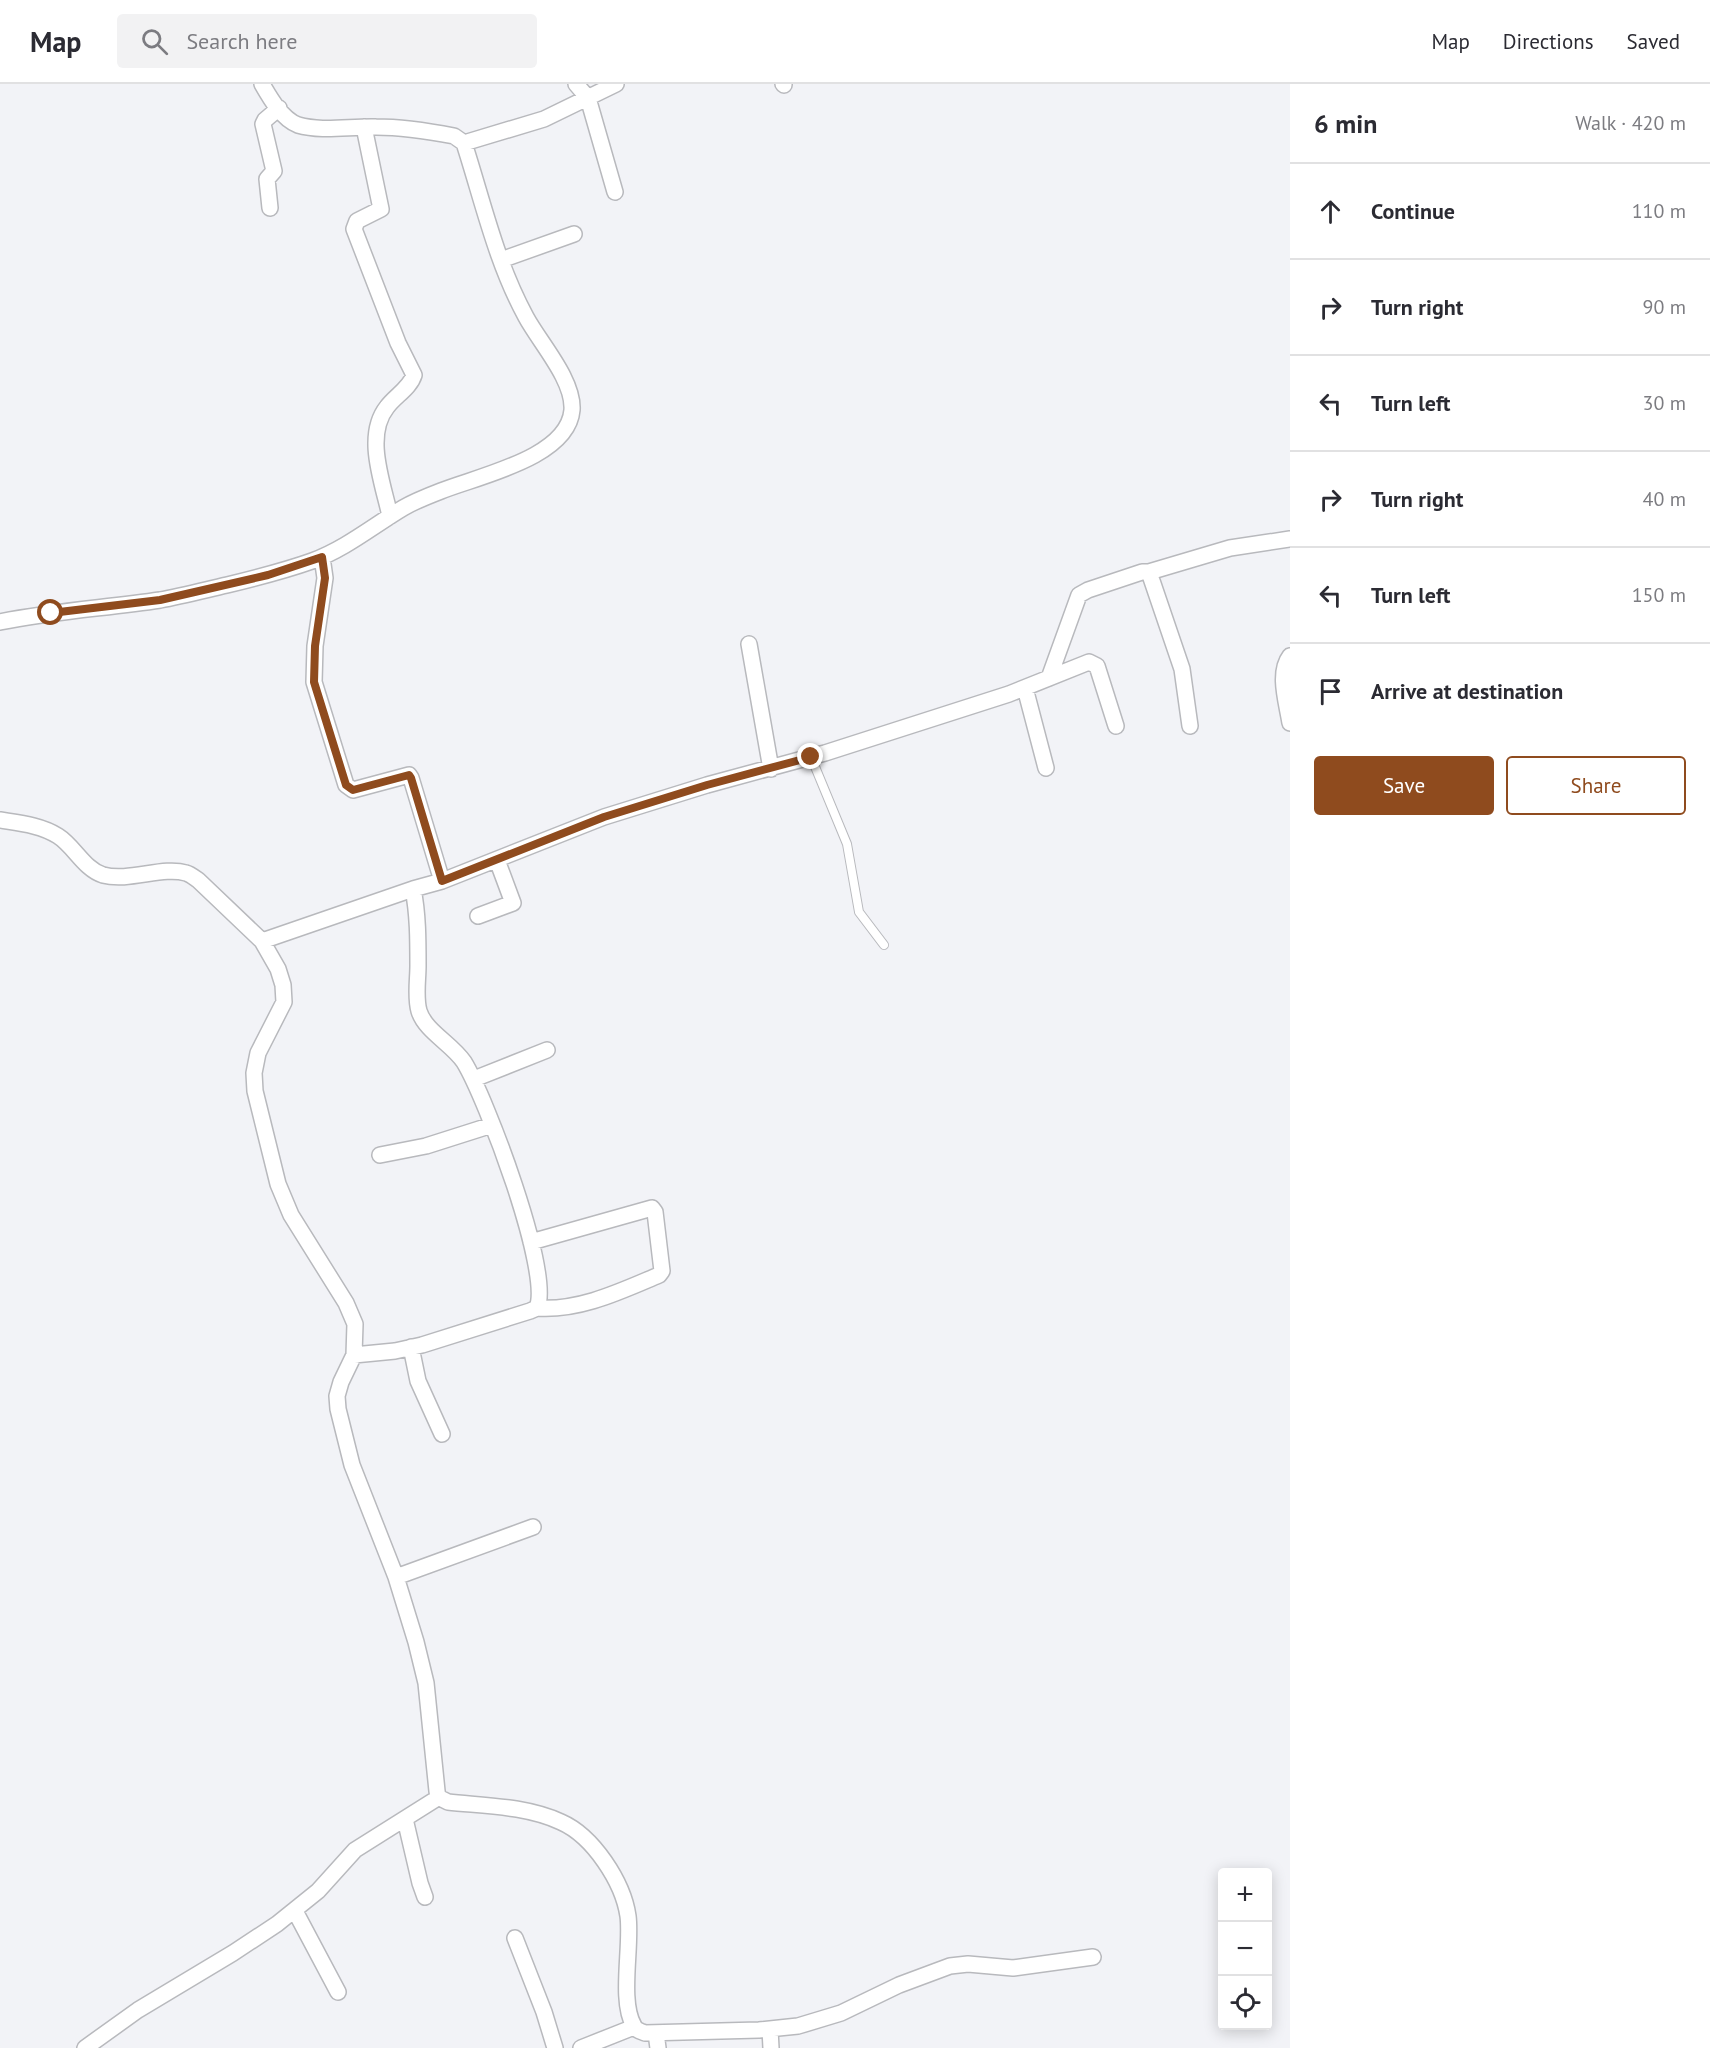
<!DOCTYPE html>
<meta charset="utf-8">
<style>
:root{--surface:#fff;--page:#f2f2f3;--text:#2b2b33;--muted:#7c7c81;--line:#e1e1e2;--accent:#8f4b1e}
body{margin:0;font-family:"PT Sans",sans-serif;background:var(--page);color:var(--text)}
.controls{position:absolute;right:18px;bottom:18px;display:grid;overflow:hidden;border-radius:6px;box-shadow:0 3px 15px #0003}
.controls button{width:54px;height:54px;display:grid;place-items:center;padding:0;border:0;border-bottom:2px solid var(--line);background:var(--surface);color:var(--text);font:30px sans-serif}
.stop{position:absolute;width:18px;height:18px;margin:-14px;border:4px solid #8f4b1e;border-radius:50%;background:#fff}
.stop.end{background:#8f4b1e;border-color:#fff;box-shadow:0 2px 6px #0008}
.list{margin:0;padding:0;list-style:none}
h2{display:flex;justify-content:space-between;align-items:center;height:78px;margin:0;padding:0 24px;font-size:26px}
h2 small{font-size:20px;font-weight:400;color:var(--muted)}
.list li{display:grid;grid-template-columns:39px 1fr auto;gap:18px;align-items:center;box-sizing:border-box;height:96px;padding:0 24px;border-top:2px solid var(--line)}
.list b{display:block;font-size:22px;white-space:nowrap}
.list em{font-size:20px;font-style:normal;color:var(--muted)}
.actions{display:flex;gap:12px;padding:18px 24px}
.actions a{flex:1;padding:14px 0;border:2px solid var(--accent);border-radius:6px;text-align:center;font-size:21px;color:var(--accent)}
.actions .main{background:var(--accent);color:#fff}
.icon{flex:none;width:33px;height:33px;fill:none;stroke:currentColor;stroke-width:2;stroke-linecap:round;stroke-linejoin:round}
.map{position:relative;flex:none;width:1290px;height:1964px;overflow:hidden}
header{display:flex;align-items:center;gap:36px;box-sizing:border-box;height:84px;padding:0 30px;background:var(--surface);border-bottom:2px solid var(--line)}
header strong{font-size:28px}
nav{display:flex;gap:33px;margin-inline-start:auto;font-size:21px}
.search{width:420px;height:54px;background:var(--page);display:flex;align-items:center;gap:15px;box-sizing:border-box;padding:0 21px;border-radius:6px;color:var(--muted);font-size:22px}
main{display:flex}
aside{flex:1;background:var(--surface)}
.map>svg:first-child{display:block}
</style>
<header>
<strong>Map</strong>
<div class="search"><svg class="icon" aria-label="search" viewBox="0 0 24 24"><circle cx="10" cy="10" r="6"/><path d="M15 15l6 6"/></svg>Search here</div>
<nav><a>Map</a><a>Directions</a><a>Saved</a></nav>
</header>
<main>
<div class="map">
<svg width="1290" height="1964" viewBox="0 0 1290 1964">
<rect width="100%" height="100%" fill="#f2f3f7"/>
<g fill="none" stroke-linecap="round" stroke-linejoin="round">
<defs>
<path id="lane" d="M811,673L847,760L859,828L884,861"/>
<path id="street" d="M576,0L588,14L615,108
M783,0L784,1
M364,43L381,125L357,137L354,145L398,259L414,291C410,304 395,312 387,323C364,352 383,399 390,432
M464,59L544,35L616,0
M270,124L267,95L274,87L263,40L265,36L279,24
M501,176L574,150
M322,473L325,494L315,562L314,598L346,701L353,706L409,691L411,694L442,797
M0,538C53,527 107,524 160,516C182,512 205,506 227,501C256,494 284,487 312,477C345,465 373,442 403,424C415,417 428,412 441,407C478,392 568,374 572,326C574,296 540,259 526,233C496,178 483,118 464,59L454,52C428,47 403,43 376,43C351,42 322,48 298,41C282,35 270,14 262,0
M749,560L771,685
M1290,572C1277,589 1287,619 1290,639
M1049,594L1079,511L1088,506L1142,488H1149
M1025,604L1046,684
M1190,642L1182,585L1149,488L1230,464L1290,455
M0,736C19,739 41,741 58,752C74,762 84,785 103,791C129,798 163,782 186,789C190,790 195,794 198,796L262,857L278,885L283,901L284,918L258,969L254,989L255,1007L278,1100L291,1131L346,1219L355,1240L354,1271L341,1298L337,1312L338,1325L352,1381L396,1493L416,1558L426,1599L437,1707L438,1713L436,1715L355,1766L318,1807L277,1840L233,1869L138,1926L85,1964
M478,832L513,819L497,776
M262,857L413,805L442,797L604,733L707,701L825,669L1009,610L1089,578L1097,582L1116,642
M474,995L547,966
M380,1071L426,1062L492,1041
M531,1158L652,1124L655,1128L662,1187L659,1191C621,1207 580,1227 537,1224
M411,1263L418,1297L442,1350
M354,1271L395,1267L422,1261L530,1227L537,1224C552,1188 486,1014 464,978C452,960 425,947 419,927C415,913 418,896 418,882C418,856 418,830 413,805
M396,1493L533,1443
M438,1713L448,1718C486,1722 526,1722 561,1738C593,1752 623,1798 628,1832C632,1862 619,1917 634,1942C636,1946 640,1947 645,1949L759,1946L798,1942L841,1929L899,1901L950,1882L968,1880L1013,1884L1093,1873
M405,1735L420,1799L425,1813
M295,1827L338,1908
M515,1854L544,1928L555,1964
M770,1945L771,1964
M656,1949L658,1964
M581,1964L634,1943"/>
</defs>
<use href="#lane" stroke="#b8b9bd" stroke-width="10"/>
<use href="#street" stroke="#b8b9bd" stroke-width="18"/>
<use href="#lane" stroke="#fff" stroke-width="8"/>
<use href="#street" stroke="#fff" stroke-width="15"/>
</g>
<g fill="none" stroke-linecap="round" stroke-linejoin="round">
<path stroke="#8f4b1e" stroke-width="8" d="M51,529L160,516L268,491L322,473L325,494L315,562L314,598L346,701L353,706L409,691L411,694L442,797L604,733L707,701L811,673"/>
</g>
</svg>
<div class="controls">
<button>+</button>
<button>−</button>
<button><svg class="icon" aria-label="locate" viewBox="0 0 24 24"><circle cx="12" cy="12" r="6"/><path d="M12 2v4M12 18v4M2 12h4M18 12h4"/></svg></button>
</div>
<div class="stop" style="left:51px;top:529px"></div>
<div class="stop end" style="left:811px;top:673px"></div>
</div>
<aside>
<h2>6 min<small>Walk · 420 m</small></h2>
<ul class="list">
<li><svg class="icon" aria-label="ahead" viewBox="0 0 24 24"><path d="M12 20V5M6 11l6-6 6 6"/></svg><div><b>Continue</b></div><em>110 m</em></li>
<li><svg class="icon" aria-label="right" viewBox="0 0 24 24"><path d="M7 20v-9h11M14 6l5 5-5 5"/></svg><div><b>Turn right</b></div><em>90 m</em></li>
<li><svg class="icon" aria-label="left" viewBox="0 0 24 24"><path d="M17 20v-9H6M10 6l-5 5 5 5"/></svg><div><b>Turn left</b></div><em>30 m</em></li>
<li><svg class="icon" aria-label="right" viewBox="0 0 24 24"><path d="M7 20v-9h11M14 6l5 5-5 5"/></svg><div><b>Turn right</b></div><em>40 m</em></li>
<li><svg class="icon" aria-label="left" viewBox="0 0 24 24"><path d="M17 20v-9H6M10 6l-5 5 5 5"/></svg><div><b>Turn left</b></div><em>150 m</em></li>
<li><svg class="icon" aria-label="arrive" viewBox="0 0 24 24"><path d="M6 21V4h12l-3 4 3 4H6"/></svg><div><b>Arrive at destination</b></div></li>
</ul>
<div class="actions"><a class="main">Save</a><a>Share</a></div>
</aside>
</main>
